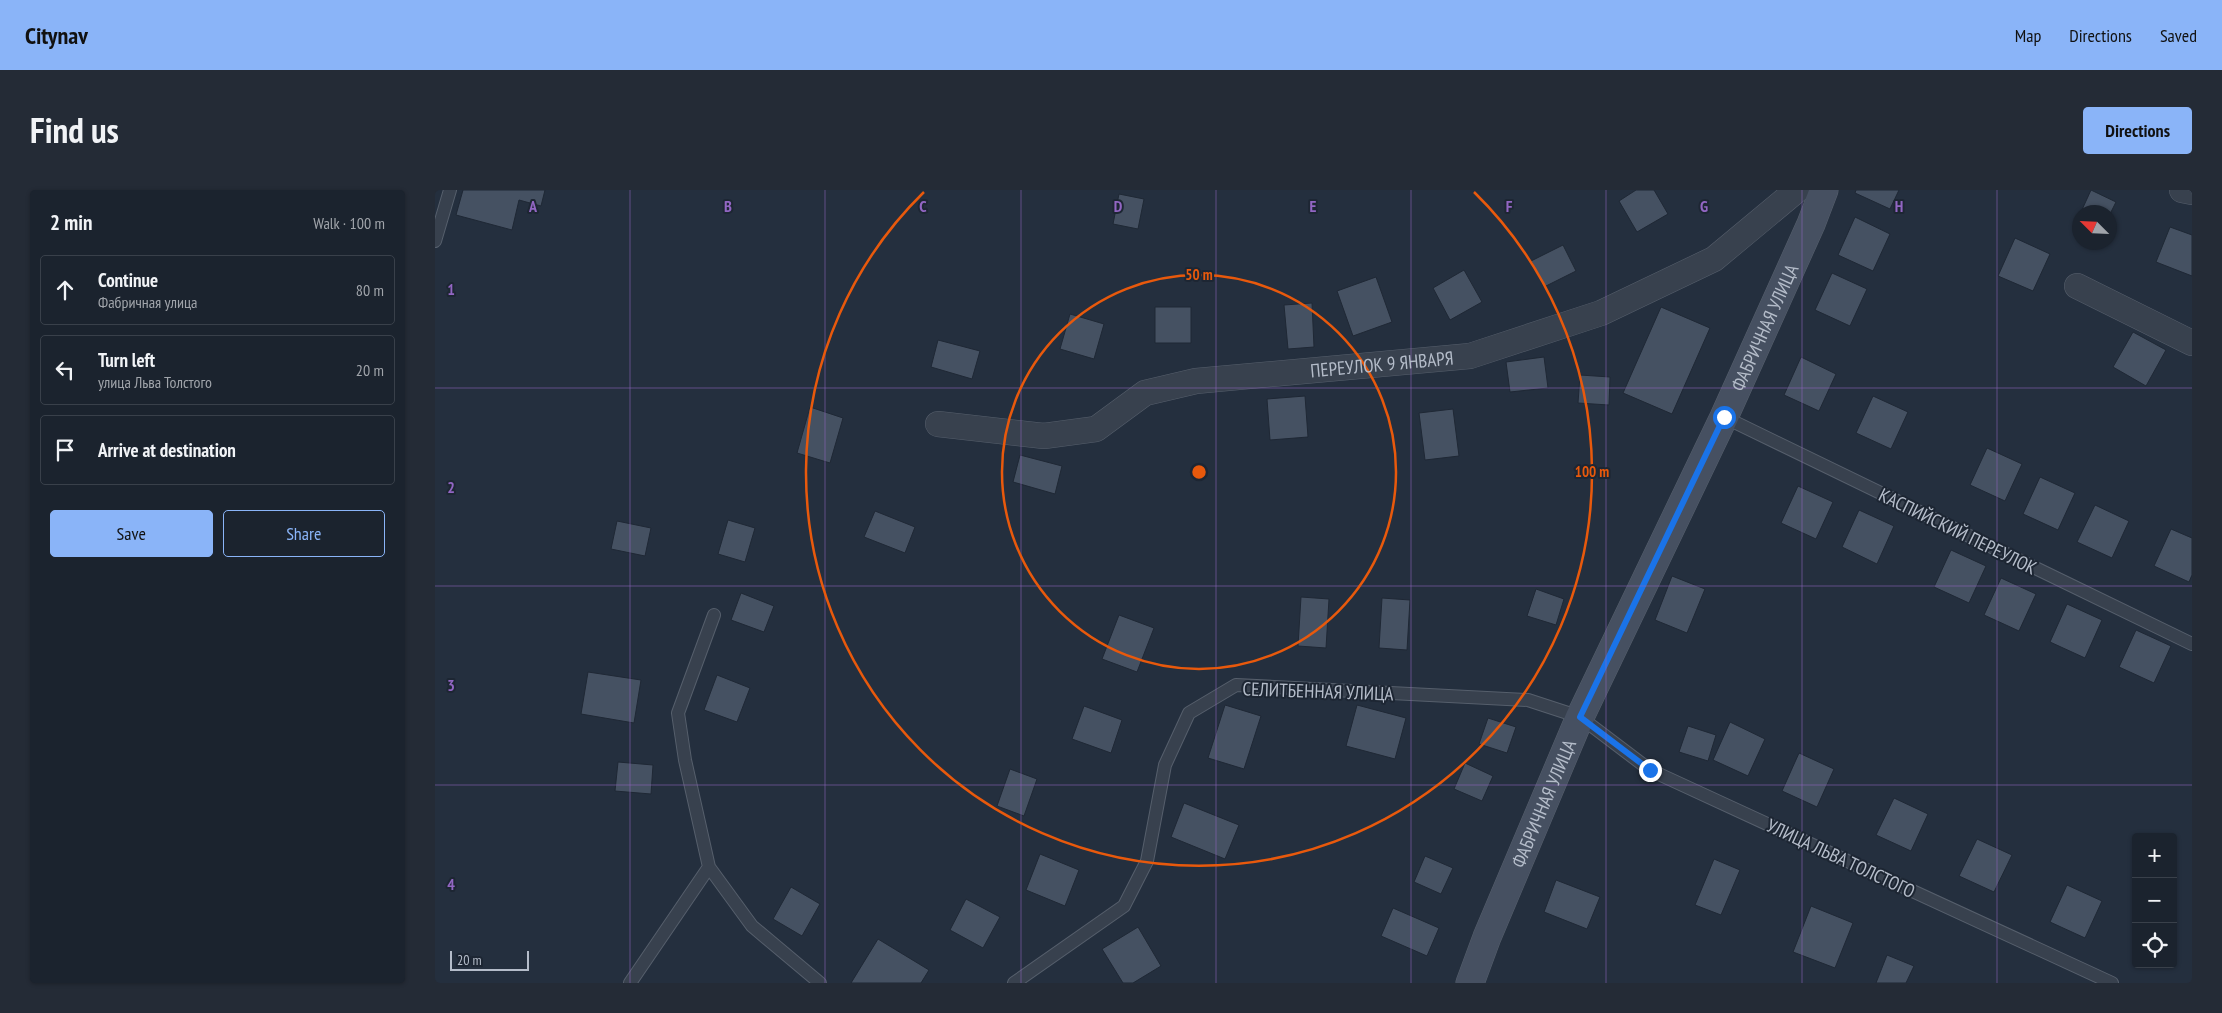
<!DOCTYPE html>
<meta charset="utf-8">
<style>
:root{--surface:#1b232e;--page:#242b36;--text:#f1f3f6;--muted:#a0a4aa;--line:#39404a;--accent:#8ab4f8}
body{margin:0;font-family:"PT Sans Narrow",sans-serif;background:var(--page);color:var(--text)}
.controls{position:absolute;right:15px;bottom:15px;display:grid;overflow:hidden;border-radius:5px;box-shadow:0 1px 4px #0004}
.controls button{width:45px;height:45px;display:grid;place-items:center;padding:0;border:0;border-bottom:1px solid var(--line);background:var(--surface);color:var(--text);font:25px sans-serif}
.compass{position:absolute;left:1637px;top:15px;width:45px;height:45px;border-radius:50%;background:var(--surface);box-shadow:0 1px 4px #0004;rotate:294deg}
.scale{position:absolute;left:15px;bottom:12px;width:79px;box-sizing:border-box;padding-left:5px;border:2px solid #b4bcc9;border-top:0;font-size:14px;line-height:18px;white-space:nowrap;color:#b4bcc9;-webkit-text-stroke:4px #1d2633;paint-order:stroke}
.stop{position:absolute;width:15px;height:15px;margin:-11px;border:4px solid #1a73e8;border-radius:50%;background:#fff}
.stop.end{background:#1a73e8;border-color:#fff;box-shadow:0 1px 5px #0008}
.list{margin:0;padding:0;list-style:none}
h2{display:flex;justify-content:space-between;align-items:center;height:65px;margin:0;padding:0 20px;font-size:21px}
h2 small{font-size:16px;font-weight:400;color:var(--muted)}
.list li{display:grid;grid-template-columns:32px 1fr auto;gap:15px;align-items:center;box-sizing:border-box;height:70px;margin:0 10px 10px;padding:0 10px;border:1px solid var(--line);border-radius:5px}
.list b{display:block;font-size:19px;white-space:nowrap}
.list p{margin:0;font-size:16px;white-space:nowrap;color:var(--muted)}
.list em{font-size:16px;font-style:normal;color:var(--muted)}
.actions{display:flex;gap:10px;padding:15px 20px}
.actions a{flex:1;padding:11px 0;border:1px solid var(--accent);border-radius:5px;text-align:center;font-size:18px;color:var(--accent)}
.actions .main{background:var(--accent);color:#111}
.icon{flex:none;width:28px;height:28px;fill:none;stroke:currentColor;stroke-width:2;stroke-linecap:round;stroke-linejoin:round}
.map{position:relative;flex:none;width:1757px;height:793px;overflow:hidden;border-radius:5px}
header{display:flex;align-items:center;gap:30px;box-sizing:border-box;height:70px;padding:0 25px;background:var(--accent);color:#111}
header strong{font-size:24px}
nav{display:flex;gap:28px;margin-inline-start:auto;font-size:18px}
.intro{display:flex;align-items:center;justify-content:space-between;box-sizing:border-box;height:120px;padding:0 30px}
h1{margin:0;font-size:35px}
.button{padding:12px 22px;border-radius:5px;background:var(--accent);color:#111;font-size:18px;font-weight:700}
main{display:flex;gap:30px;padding:0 30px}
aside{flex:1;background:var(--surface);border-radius:5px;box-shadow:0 1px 4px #0004}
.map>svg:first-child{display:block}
</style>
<header>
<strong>Citynav</strong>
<nav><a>Map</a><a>Directions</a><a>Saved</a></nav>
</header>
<div class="intro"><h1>Find us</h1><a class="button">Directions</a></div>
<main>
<aside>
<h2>2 min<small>Walk · 100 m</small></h2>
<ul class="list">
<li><svg class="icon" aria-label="ahead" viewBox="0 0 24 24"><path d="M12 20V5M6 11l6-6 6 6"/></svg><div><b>Continue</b><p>Фабричная улица</p></div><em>80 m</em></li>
<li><svg class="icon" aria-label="left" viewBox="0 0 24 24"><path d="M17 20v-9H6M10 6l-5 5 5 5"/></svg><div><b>Turn left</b><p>улица Льва Толстого</p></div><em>20 m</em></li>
<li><svg class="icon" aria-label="arrive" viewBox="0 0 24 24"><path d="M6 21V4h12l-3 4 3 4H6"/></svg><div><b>Arrive at destination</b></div></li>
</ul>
<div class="actions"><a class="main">Save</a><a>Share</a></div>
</aside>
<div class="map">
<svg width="1757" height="793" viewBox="0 0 1757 793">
<rect width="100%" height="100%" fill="#242f3e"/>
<path fill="#455162" stroke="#1f2835" d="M28,0H110L106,16L84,10L77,40L21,25Z
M1201,0H1219L1233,24L1202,42L1184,11Z
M1421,0H1464L1455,19L1420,3Z
M1656,0L1681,12L1674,26V22H1646Z
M684,4L709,9L703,39L678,34Z
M1420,27L1455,44L1438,81L1403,65Z
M1735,37L1757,45V86L1721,72Z
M1580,48L1615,64L1598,101L1563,86Z
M1128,55L1141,81L1109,97L1096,71Z
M1029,80L1047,112L1015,130L998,98Z
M1397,83L1432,99L1415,136L1380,120Z
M941,87L957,132L918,146L902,101Z
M877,113L879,157L853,159L849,115Z
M720,117H756V153H720Z
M1226,117L1275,138L1237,224L1188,203Z
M635,124L669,134L659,169L625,159Z
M1698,142L1731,160L1711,196L1678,177Z
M503,150L545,161L537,189L496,177Z
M1109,167L1113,198L1075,202L1071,172Z
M1366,167L1401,184L1384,221L1349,205Z
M1145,185L1175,187L1174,215L1143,213Z
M870,206L873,247L835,250L832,209Z
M1438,206L1473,222L1456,259L1421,243Z
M375,217L408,228L395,273L362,263Z
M1018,219L1024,266L990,270L984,223Z
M1552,258L1587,274L1570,311L1535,295Z
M585,265L627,276L620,304L578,292Z
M1605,287L1640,303L1623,340L1588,324Z
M1363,296L1398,312L1381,349L1346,333Z
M1660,315L1694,331L1677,368L1642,352Z
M1424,320L1459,336L1442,374L1407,357Z
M440,321L480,337L470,363L429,347Z
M293,330L320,338L310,372L283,364Z
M182,331L216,338L210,366L176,359Z
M1736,339L1757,348V385L1754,392L1719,376Z
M1516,360L1551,376L1534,413L1499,397Z
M1237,386L1270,399L1252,443L1220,430Z
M1566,388L1601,404L1584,441L1549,425Z
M1101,399L1129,409L1121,435L1092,426Z
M306,403L339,416L329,442L296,430Z
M866,407L894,409L891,458L863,456Z
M947,408L975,410L972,460L944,458Z
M1632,414L1667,430L1650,468L1615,452Z
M684,425L719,438L702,482L667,469Z
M1701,440L1736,456L1719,493L1684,477Z
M153,482L206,490L199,533L146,524Z
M282,485L315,498L302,532L269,520Z
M790,515L826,526L809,579L773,568Z
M922,515L971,528L960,569L911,556Z
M649,516L687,530L676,563L637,549Z
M1053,528L1081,537L1072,563L1044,554Z
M1295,532L1330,549L1313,586L1278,570Z
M1253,536L1281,545L1273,571L1244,562Z
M1364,563L1399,579L1382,617L1347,601Z
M183,572L218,575L216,604L180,601Z
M1030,573L1058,586L1047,611L1019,599Z
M575,579L602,589L589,626L562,616Z
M1459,608L1493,624L1476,661L1441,645Z
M749,613L804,635L790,669L736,647Z
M1542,649L1577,665L1559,702L1524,686Z
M605,664L644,680L630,716L591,700Z
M990,666L1018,678L1006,704L979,692Z
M1279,669L1305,680L1286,725L1260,715Z
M1121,690L1165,707L1152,739L1109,722Z
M1632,695L1667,711L1650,748L1615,732Z
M356,697L385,714L367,746L338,729Z
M531,709L565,727L548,758L515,740Z
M1376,716L1418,733L1400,778L1358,762Z
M958,718L1004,738L992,766L946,746Z
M703,737L726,776L698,793H688L667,759Z
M443,749L494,780L486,793H416Z
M1452,765L1479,776L1471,793H1441Z"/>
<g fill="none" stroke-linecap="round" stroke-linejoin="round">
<defs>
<path id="lane" d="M0,51L15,0
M1289,227L1757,454
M279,425L243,523L250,570L274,677L317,736L385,793
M195,793L274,677
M579,793L689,716L712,671L730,575L754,523L801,495L1093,510L1145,527L1215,580L1677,793"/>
<g id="street">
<path d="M1747,0L1757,2"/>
<path d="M1642,96L1757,153"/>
<path id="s1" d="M503,234L609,246L661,239L710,203L761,191L1035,166L1166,123L1279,69L1362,0"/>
</g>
<g id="secondary">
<path id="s2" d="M1035,793L1052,747L1145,527L1289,227L1376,34L1389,0"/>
</g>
</defs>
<use href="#lane" stroke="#565f6c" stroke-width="14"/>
<use href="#street" stroke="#565f6c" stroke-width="26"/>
<use href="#secondary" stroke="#565f6c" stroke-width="29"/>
<use href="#lane" stroke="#38414e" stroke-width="12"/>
<use href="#street" stroke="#38414e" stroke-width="25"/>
<use href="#secondary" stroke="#465061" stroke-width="28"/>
</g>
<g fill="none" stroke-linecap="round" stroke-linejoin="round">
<path stroke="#1a73e8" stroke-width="6" d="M1215,580L1145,527L1289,227"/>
</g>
<path fill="none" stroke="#9266c3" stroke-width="1" stroke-opacity="0.55" d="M195,0V793M390,0V793M586,0V793M781,0V793M976,0V793M1171,0V793M1367,0V793M1562,0V793M0,198H1757M0,396H1757M0,595H1757"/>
<g fill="none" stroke="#e8590c" stroke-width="2.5">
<circle cx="764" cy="282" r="197"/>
<path d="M1039 2A393 393 0 1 1 489 2"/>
</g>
<g text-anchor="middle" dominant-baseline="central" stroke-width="4" stroke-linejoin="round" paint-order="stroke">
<g font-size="19" fill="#b4bcc9" stroke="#1d2633">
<text stroke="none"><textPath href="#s2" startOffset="719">ФАБРИЧНАЯ УЛИЦА</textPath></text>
<text stroke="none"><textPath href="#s1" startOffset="459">ПЕРЕУЛОК 9 ЯНВАРЯ</textPath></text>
<text transform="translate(1523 341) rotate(26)">КАСПИЙСКИЙ ПЕРЕУЛОК</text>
<text transform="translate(883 501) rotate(2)">СЕЛИТБЕННАЯ УЛИЦА</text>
<text stroke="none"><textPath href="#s2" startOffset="194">ФАБРИЧНАЯ УЛИЦА</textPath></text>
<text transform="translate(1406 668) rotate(25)">УЛИЦА ЛЬВА ТОЛСТОГО</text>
</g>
</g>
<g font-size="16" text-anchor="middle" font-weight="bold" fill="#9266c3" stroke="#1d2633" stroke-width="4" stroke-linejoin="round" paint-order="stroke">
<text x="98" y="22">A</text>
<text x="293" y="22">B</text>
<text x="488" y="22">C</text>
<text x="683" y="22">D</text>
<text x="878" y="22">E</text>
<text x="1074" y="22">F</text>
<text x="1269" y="22">G</text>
<text x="1464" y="22">H</text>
<text x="16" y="105">1</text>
<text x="16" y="303">2</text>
<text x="16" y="501">3</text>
<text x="16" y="700">4</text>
</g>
<circle cx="764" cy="282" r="8" fill="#e8590c" stroke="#1d2633" stroke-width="2.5"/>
<g font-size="15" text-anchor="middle" font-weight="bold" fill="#e8590c" stroke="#1d2633" stroke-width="4" stroke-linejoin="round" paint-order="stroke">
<text x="764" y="90">50 m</text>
<text x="1157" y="287">100 m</text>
</g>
</svg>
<div class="controls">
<button>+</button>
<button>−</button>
<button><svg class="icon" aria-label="locate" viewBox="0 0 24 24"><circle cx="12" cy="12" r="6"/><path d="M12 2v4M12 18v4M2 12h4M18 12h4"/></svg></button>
</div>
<svg class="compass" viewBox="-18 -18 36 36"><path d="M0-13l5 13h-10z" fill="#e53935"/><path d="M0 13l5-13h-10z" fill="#a0a4aa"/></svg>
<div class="scale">20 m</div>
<div class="stop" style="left:1289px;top:227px"></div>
<div class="stop end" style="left:1215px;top:580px"></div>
</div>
</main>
